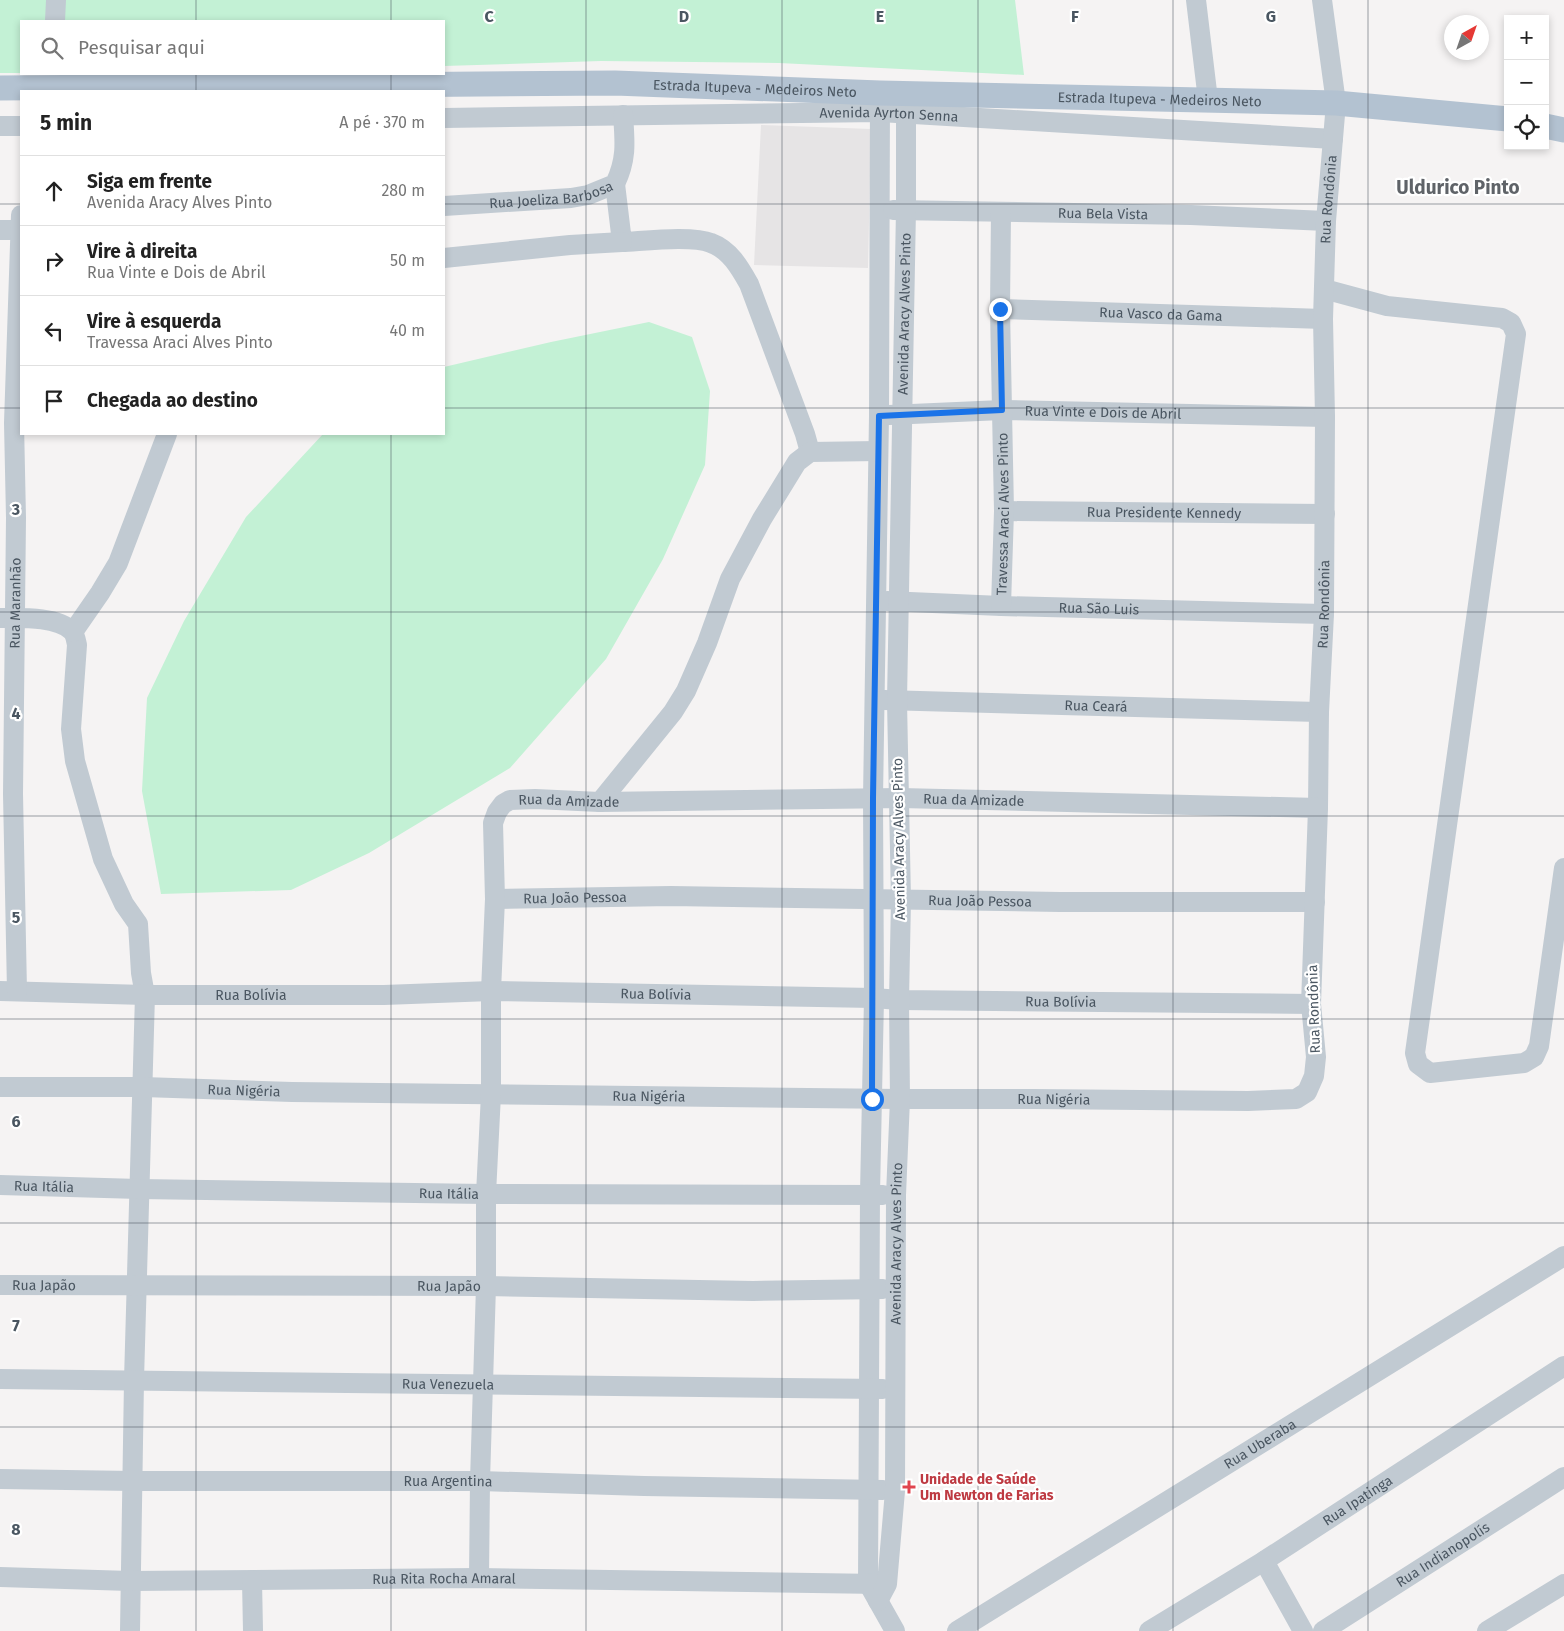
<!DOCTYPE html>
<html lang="pt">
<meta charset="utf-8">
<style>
:root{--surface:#fff;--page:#f2f2f2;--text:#222;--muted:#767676;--line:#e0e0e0}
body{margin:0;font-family:"Fira Sans",sans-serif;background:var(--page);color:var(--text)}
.controls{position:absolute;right:15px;top:15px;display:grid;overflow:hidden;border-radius:0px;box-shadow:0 2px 8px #0003}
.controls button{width:45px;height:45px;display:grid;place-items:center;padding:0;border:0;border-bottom:1px solid var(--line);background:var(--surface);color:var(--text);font:25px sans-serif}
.compass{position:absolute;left:1444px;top:15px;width:45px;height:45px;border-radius:50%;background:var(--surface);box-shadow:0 2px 8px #0003;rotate:40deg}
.stop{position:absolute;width:15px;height:15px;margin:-11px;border:4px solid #1a73e8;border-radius:50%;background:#fff}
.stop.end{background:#1a73e8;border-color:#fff;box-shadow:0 1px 5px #0008}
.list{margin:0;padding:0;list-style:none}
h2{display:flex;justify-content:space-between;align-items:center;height:65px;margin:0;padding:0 20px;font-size:21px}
h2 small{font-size:16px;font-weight:400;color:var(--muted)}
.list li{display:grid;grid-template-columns:32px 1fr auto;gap:15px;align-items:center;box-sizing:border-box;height:70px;padding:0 20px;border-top:1px solid var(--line)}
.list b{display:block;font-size:19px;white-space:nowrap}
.list p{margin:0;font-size:16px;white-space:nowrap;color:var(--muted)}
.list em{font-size:16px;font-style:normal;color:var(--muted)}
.icon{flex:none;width:28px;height:28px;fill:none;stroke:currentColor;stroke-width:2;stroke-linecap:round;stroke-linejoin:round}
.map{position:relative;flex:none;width:1564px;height:1631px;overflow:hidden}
.search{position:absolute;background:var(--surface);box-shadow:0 2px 8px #0003;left:20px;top:20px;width:425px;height:55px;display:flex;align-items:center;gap:12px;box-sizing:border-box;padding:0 18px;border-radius:0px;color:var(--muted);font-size:19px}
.panel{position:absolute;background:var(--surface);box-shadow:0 2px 8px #0003;left:20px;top:90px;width:425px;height:345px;border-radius:0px}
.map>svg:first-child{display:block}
</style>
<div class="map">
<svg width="1564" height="1631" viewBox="0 0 1564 1631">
<rect width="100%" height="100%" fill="#f5f3f3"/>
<path fill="#e6e4e5" d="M761,125L871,129L868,268L754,265Z"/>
<path fill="#c3f1d5" d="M0,0H1015L1024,75L779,63L601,61L444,66V21H21V73H0Z
M649,322L692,337L710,391L705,465L663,559L606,659L510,768L369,853L291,890L161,894L142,791L147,698L184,621L246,517L323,434H444V367L551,342Z"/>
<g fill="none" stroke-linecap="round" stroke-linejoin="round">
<g stroke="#c1cad2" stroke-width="20">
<path d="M1196,0L1208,100"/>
<path d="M55,21L56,0"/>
<path d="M880,93L879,416L873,798L874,998L870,1194L868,1583L895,1631"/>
<path id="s1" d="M444,118L880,112L1333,139"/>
<path d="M0,126H21"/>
<path d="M615,184L622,242C644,241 692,235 711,243C730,250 740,268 749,284L805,434L810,452"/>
<path id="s2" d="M444,206L571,198L588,195L615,184C627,159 625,142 623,115"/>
<path id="s3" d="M893,210L1191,215L1326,221"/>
<path d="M0,230H21"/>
<path d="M444,258L570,245L622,242"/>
<path d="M1324,289L1387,306L1502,318L1511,323L1516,334L1415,1053L1418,1064L1430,1073L1524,1063L1534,1057L1539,1046L1564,868"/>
<path id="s4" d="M1000,309L1323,319"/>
<path id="s5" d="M889,415L1002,410L1325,417"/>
<path id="s6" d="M1004,511L1325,514"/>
<path id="s7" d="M887,601L1001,606L1324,614"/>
<path id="s8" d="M1001,606L1004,511L1000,309L1001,212"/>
<path d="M0,618C20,618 57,616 72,631C75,634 76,640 77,645L71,729L75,761L103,859L124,904L138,924L141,973L145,995L134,1380L130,1631"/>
<path d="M73,632L100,593L118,563L167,434"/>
<path id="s9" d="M884,700L1319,712"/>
<path d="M600,802L673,712L686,691L707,643L730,579L762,519L797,462L810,452L878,451"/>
<path id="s10" d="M495,899L671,896L1060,902H1315"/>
<path id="s11" d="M0,991L145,995H384L491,991L874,998L899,1000L1311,1004"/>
<path id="s12" d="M17,991L13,794L16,518L14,423L21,215"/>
<path id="s13" d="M0,1087H143L292,1092L900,1099H1034L1248,1101L1296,1099L1307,1092L1314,1076L1316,1057L1311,1004L1318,808L1319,712L1324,614L1325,417L1323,319L1326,221L1336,103L1322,0"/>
<path id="s14" d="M0,1185L139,1189L486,1194L883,1195"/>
<path id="s15" d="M0,1285L486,1286L753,1291L883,1289"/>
<path id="s16" d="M0,1379L883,1389"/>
<path id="s17" d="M0,1479L133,1481H480L644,1486L883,1490"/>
<path d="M1264,1561L1303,1631"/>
<path id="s18" d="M0,1577L130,1581L479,1578L880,1584"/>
<path id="s19" d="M479,1578L480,1481L486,1286V1194L491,1094V991L495,899L493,823L497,812L503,804L510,800L535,799L600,802L900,798L1318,808"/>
<path d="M252,1580L253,1631"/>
<path id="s20" d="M878,1601L887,1584L895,1491L896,1195L900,1099L899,1000L901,900L897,701L906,209V93"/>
<path id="s21" d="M957,1631L1564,1256"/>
<path id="s22" d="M1149,1631L1264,1561L1564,1366"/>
<path id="s23" d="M1323,1631L1564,1477"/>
<path d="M1487,1631L1564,1584"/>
</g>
<g stroke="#b3c2d1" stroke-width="25">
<path id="s24" d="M0,88L615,83L880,93L1336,103L1508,119"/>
<path d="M1545,126L1564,130"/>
</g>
</g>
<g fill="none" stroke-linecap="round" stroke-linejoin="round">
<path stroke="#1a73e8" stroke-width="6" d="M872,1099L873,798L879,416L1002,410L1000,309"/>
</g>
<path fill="none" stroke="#4a5661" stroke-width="1" stroke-opacity="0.55" d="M196,0V21M391,0V21M586,0V1631M782,0V1631M978,0V1631M1173,0V1631M1368,0V1631M196,74V91M391,74V91M0,204H21M444,204H1564M0,408H21M444,408H1564M196,434V1631M391,434V1631M0,612H1564M0,816H1564M0,1019H1564M0,1223H1564M0,1427H1564"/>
<path fill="#e0444e" stroke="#fff" stroke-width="2" d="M906.5 1479.5h5v5h5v5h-5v5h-5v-5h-5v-5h5z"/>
<g text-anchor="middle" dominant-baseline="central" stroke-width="4.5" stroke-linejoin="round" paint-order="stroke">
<g font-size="14" fill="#4a5661" stroke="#fff">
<text stroke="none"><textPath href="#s24" startOffset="755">Estrada Itupeva - Medeiros Neto</textPath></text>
<text stroke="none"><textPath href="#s24" startOffset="1160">Estrada Itupeva - Medeiros Neto</textPath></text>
<text stroke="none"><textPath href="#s1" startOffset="445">Avenida Ayrton Senna</textPath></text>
<text stroke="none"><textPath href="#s2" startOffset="108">Rua Joeliza Barbosa</textPath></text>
<text stroke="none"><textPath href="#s13" startOffset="2204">Rua Rondônia</textPath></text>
<text stroke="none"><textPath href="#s3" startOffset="210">Rua Bela Vista</textPath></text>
<text stroke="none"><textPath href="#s20" startOffset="1290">Avenida Aracy Alves Pinto</textPath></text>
<text stroke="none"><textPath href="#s4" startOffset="161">Rua Vasco da Gama</textPath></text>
<text stroke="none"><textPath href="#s5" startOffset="214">Rua Vinte e Dois de Abril</textPath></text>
<text stroke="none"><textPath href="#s6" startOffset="160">Rua Presidente Kennedy</textPath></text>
<text stroke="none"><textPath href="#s8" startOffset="92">Travessa Araci Alves Pinto</textPath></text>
<text stroke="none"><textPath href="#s12" startOffset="388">Rua Maranhão</textPath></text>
<text stroke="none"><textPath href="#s13" startOffset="1799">Rua Rondônia</textPath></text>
<text stroke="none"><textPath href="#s7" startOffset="212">Rua São Luis</textPath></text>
<text stroke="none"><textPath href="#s9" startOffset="212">Rua Ceará</textPath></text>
<text stroke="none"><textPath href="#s19" startOffset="1249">Rua da Amizade</textPath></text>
<text stroke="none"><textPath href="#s19" startOffset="844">Rua da Amizade</textPath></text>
<text transform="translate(899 839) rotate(-91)">Avenida Aracy Alves Pinto</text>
<text stroke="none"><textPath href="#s10" startOffset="80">Rua João Pessoa</textPath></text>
<text stroke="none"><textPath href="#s10" startOffset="485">Rua João Pessoa</textPath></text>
<text stroke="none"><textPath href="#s11" startOffset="656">Rua Bolívia</textPath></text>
<text stroke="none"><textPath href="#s11" startOffset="251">Rua Bolívia</textPath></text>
<text stroke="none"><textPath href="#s11" startOffset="1061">Rua Bolívia</textPath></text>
<text transform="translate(1314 1009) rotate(-92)">Rua Rondônia</text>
<text stroke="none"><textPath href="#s13" startOffset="244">Rua Nigéria</textPath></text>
<text stroke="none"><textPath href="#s13" startOffset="649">Rua Nigéria</textPath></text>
<text stroke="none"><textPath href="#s13" startOffset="1054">Rua Nigéria</textPath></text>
<text stroke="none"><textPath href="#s14" startOffset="44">Rua Itália</textPath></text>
<text stroke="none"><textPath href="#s14" startOffset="449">Rua Itália</textPath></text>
<text stroke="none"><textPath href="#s20" startOffset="360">Avenida Aracy Alves Pinto</textPath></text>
<text stroke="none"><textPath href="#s15" startOffset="44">Rua Japão</textPath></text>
<text stroke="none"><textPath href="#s15" startOffset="449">Rua Japão</textPath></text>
<text stroke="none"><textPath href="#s16" startOffset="448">Rua Venezuela</textPath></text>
<text stroke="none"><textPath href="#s21" startOffset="356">Rua Uberaba</textPath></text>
<text stroke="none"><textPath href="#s17" startOffset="448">Rua Argentina</textPath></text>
<text stroke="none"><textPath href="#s22" startOffset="246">Rua Ipatinga</textPath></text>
<text stroke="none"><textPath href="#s23" startOffset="142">Rua Indianopolís</textPath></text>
<text stroke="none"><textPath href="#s18" startOffset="444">Rua Rita Rocha Amaral</textPath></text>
</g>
<g font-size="14" font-weight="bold" fill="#be3a42" stroke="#fff" text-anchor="start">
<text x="920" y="1479">Unidade de Saúde<tspan x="920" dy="16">Um Newton de Farias</tspan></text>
</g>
<g font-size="19" font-weight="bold" fill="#5f6368" stroke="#fff">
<text x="1458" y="187">Uldurico Pinto</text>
</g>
</g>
<g font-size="16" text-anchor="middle" font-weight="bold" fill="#4a5661" stroke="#fff" stroke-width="4.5" stroke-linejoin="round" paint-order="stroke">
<text x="489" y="22">C</text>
<text x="684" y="22">D</text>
<text x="880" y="22">E</text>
<text x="1075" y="22">F</text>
<text x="1271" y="22">G</text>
<text x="16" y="515">3</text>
<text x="16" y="719">4</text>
<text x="16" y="923">5</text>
<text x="16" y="1127">6</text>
<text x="16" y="1331">7</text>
<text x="16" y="1535">8</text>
</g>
</svg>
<div class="controls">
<button>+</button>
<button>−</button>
<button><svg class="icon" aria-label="locate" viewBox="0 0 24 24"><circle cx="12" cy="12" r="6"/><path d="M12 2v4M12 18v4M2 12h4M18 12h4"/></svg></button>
</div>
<svg class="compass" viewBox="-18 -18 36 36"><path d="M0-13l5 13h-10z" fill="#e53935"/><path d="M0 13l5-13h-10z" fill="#767676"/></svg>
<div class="stop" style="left:872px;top:1099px"></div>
<div class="stop end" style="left:1000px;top:309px"></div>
<div class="search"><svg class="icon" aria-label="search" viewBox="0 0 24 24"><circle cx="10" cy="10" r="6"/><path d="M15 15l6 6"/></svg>Pesquisar aqui</div>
<section class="panel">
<h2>5 min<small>A pé · 370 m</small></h2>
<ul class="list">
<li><svg class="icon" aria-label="ahead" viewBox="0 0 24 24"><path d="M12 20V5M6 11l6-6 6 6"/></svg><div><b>Siga em frente</b><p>Avenida Aracy Alves Pinto</p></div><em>280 m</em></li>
<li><svg class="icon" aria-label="right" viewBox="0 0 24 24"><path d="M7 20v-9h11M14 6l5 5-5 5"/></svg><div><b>Vire à direita</b><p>Rua Vinte e Dois de Abril</p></div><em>50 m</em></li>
<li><svg class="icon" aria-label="left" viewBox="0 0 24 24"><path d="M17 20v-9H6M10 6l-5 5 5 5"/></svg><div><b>Vire à esquerda</b><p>Travessa Araci Alves Pinto</p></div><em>40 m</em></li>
<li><svg class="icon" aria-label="arrive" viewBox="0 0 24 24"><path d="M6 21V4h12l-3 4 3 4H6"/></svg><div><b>Chegada ao destino</b></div></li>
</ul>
</section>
</div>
